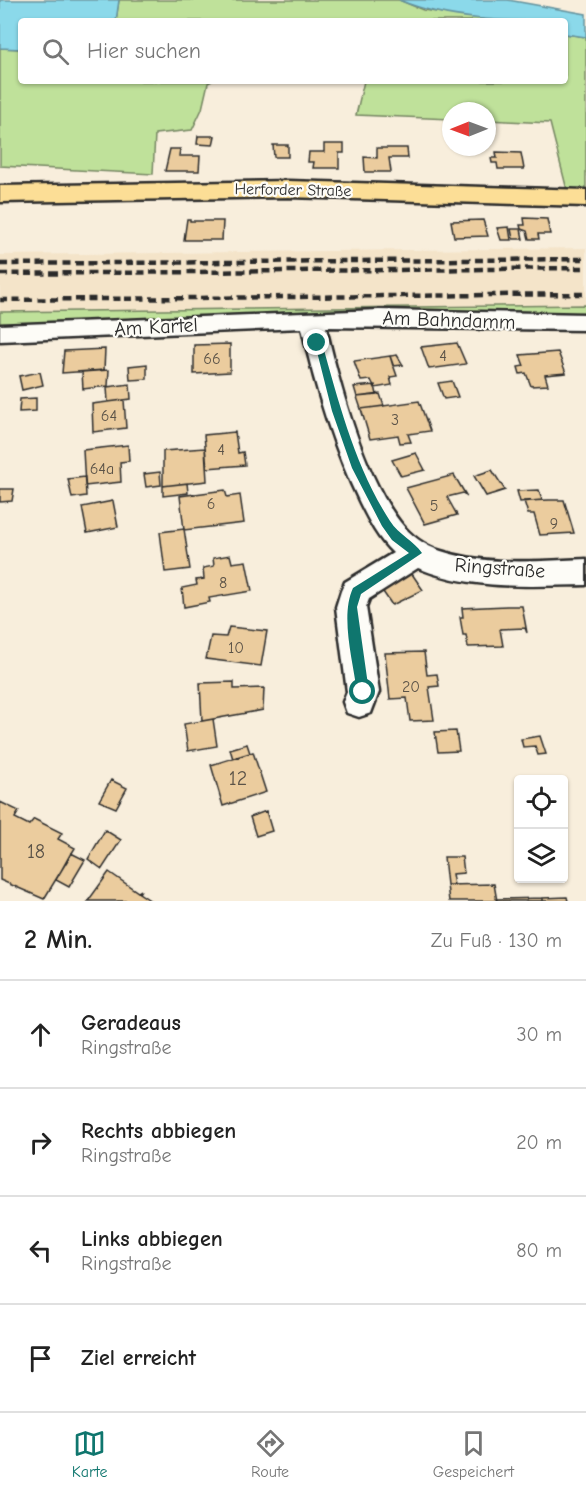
<!DOCTYPE html>
<html lang="de">
<meta charset="utf-8">
<style>
:root{--surface:#fff;--page:#f6f6f6;--text:#222;--muted:#767676;--line:#e0e0e0;--accent:#0f766e}
body{margin:0;font-family:"Comic Neue",sans-serif;background:var(--page);color:var(--text)}
.controls{position:absolute;right:18px;bottom:18px;display:grid;overflow:hidden;border-radius:6px;box-shadow:0 2px 4px #0004}
.controls button{width:54px;height:54px;display:grid;place-items:center;padding:0;border:0;border-bottom:2px solid var(--line);background:var(--surface);color:var(--text);font:30px sans-serif}
.compass{position:absolute;left:442px;top:102px;width:54px;height:54px;border-radius:50%;background:var(--surface);box-shadow:0 2px 4px #0004;rotate:269deg}
.stop{position:absolute;width:18px;height:18px;margin:-14px;border:4px solid #0f766e;border-radius:50%;background:#fff}
.stop.end{background:#0f766e;border-color:#fff;box-shadow:0 2px 6px #0008}
.list{margin:0;padding:0;list-style:none}
h2{display:flex;justify-content:space-between;align-items:center;height:78px;margin:0;padding:0 24px;font-size:26px}
h2 small{font-size:20px;font-weight:400;color:var(--muted)}
.list li{display:grid;grid-template-columns:39px 1fr auto;gap:18px;align-items:center;box-sizing:border-box;height:108px;padding:0 24px;border-top:2px solid var(--line)}
.list b{display:block;font-size:22px;white-space:nowrap}
.list p{margin:0;font-size:20px;white-space:nowrap;color:var(--muted)}
.list em{font-size:20px;font-style:normal;color:var(--muted)}
.icon{flex:none;width:33px;height:33px;fill:none;stroke:currentColor;stroke-width:2;stroke-linecap:round;stroke-linejoin:round}
.map{position:relative;flex:none;width:586px;height:901px;overflow:hidden}
.search{position:absolute;background:var(--surface);box-shadow:0 2px 4px #0004;left:18px;right:18px;top:18px;height:66px;display:flex;align-items:center;gap:15px;box-sizing:border-box;padding:0 21px;border-radius:6px;color:var(--muted);font-size:22px}
.sheet{height:510px;background:var(--surface)}
nav{display:flex;justify-content:space-around;align-items:center;box-sizing:border-box;height:84px;border-top:2px solid var(--line);background:var(--surface);font-size:16px;color:var(--muted)}
nav a{display:grid;justify-items:center;gap:3px}
nav .on{color:var(--accent)}
.map>svg:first-child{display:block}
</style>
<div class="map">
<svg width="586" height="901" viewBox="0 0 586 901">
<rect width="100%" height="100%" fill="#f8eedc"/>
<filter id="ink" filterUnits="userSpaceOnUse"><feTurbulence type="fractalNoise" baseFrequency=".0167" numOctaves="2"/><feDisplacementMap in="SourceGraphic" scale="12" xChannelSelector="R" yChannelSelector="G"/><feConvolveMatrix kernelMatrix="1 2 1 2 8 2 1 2 1" color-interpolation-filters="sRGB"/></filter>
<g filter="url(#ink)">
<path fill="#f4e4c9" d="M586,248V305L0,312V255Z"/>
<path fill="#bfe19a" stroke="#758662" stroke-width="1.5" d="M119,0H399L423,10L497,21H116Z
M565,34L586,37V191L567,190L550,123L487,120V111H451V119L356,115L364,81H565Z
M0,48L21,49V81H212L208,83L202,109L192,130L155,134L153,174L0,166Z
M586,305V316L365,309L0,325V312Z"/>
<path fill="#8bd9ea" stroke="#65939e" stroke-width="1.5" d="M0,0H119L116,21H21V49L0,48Z
M399,0H508L586,14V37L565,34V21C510,21 451,22 399,0Z"/>
<path fill="#ebcc9e" stroke="#2b2b2b" stroke-width="1.5" d="M198,136H215L213,145L197,144Z
M324,144H344V153H339V168H313L314,162H308L309,152H324Z
M273,145H288V157H274Z
M377,148H407L408,158H389L391,172H365L364,157L377,158Z
M170,149H180L179,156H200L199,171H165Z
M496,152L521,153L524,169H498L497,163H492L491,158H497Z
M524,218L547,219L550,234H538L539,239H529L527,231L521,229L520,225H525Z
M187,219H190V221H223L222,240H184Z
M483,220L488,236L454,237L451,221Z
M509,227L511,240H501L497,228Z
M511,229H521L523,239H513Z
M457,343L466,364L429,369L421,347Z
M230,344V372L194,374V345Z
M105,349L104,370L62,373L64,351Z
M558,352L566,373L545,375L548,385L531,386L526,373L520,374L518,367L524,366L520,355Z
M397,355L403,365L393,366L390,356Z
M390,356L397,376L390,377L392,385L375,388L371,380L361,381L354,361Z
M147,364V379L130,380L129,366Z
M109,370L108,386L83,389L82,372Z
M40,372L43,385L22,390L19,376Z
M452,381L458,397L444,399L438,383Z
M130,384L131,399L108,402L107,387Z
M375,385L377,395L357,397L354,387Z
M380,394L384,406L361,409L357,397Z
M36,398V411L19,412L20,399Z
M124,400L126,428L93,432L92,404Z
M419,401L430,431L408,434L411,442L400,443L398,435L370,439L361,409Z
M235,432L238,453L243,452L245,465L207,468L204,435Z
M128,445L129,461L120,462L121,482L85,486L83,450Z
M205,448L207,481L163,486V451Z
M416,453L425,470L401,476L392,460Z
M492,470L505,490L486,496L474,476Z
M160,472L161,485L146,487L144,474Z
M454,475L467,497L463,493L447,497L457,515L425,524L406,488Z
M85,477L86,496L72,498L68,479Z
M187,483L188,493L163,496V486Z
M0,489H14L12,501L0,502Z
M225,490L227,497L240,495L244,523L184,530L180,496Z
M539,490L542,500L520,502L517,491Z
M549,500H564L574,533L540,535L534,514H528L524,501Z
M113,501L118,527L87,533L82,507Z
M184,529L190,569L165,572L160,532Z
M230,555L232,563L246,561L252,591L209,598L210,602L184,607L182,588L197,585L196,580L204,579L203,568L214,566L213,558Z
M410,571L423,590L392,605L379,586Z
M507,606H522L527,633L525,628L500,629L503,646L468,647L466,635H463L460,617H463L462,608Z
M229,627L267,631L261,666L206,659L211,636L226,637Z
M424,652L427,675L437,674L439,686L429,687L434,720L410,721L407,698L390,699L385,653Z
M234,682V689L264,688L263,710L202,721L200,683Z
M213,719L217,746L188,751L184,724Z
M456,731L459,751L438,752L435,732Z
M540,736L546,754L538,755L535,746L523,747L521,739Z
M247,744L250,753L233,759L230,749Z
M253,752L266,792L223,806L211,765Z
M111,780L127,788L116,808L99,801Z
M0,802L19,811L15,818L29,825L34,819L62,833L58,839L75,848L44,899L0,880Z
M266,811L272,831L256,836L250,817Z
M105,830L121,840L102,869L88,859Z
M71,853L85,860L69,887L56,880Z
M444,857H462L464,873L452,874L454,885H447Z
M109,872L138,892L141,890L139,893L151,901H88Z
M494,884L497,901H449L447,885Z
M567,897L568,901H543V898Z
M543,898V901H497L496,899Z"/>
<g fill="none" stroke-linecap="round" stroke-linejoin="round">
<defs>
<path id="minor" d="M379,310L586,314V330L326,327C339,384 364,476 400,522C410,535 425,546 441,551C487,566 539,561 586,559V585C529,586 471,590 418,568L369,599L366,607L379,692L371,713L359,717L347,713L343,702L347,692L336,607L341,591L345,582L393,553C378,539 369,521 360,503C333,447 315,388 302,328L0,341V325Z"/>
<path id="primary" d="M288,181L586,190V206L288,197L0,202V186Z"/>
</defs>
<use href="#minor" stroke="#2b2b2b" stroke-width="5"/>
<use href="#primary" stroke="#2b2b2b" stroke-width="5"/>
<use href="#minor" fill="#fdfcf7" fill-rule="evenodd"/>
<use href="#primary" fill="#fcde96" fill-rule="evenodd"/>
<path stroke="#2b2b2b" stroke-width="4.5" stroke-dasharray="8 4.5" stroke-linecap="butt" d="M0,264L586,259
M0,274L586,268
M0,300L586,294"/>
</g>
</g>
<path fill="#0f766e" d="M314,340L322,343C339,403 355,467 390,521C399,535 414,541 422,553L361,594L357,607L369,692L363,697L357,692C353,661 340,616 353,588L409,553L392,540L382,526L352,468L332,411Z"/>
<g text-anchor="middle" dominant-baseline="central" stroke-width="4.5" stroke-linejoin="round" paint-order="stroke">
<g font-size="16" fill="#2b2b2b" stroke="#fdfcf7">
<text transform="translate(293 190) rotate(1)">Herforder Straße</text>
</g>
<g font-size="16" fill="#5b5348">
<text x="443" y="356">4</text>
<text x="212" y="359">66</text>
<text x="109" y="416">64</text>
<text x="395" y="420">3</text>
<text x="221" y="450">4</text>
<text x="102" y="469">64a</text>
<text x="211" y="504">6</text>
<text x="434" y="506">5</text>
<text x="554" y="524">9</text>
<text x="223" y="583">8</text>
<text x="236" y="648">10</text>
<text x="411" y="687">20</text>
</g>
<g font-size="20" fill="#2b2b2b" stroke="#fdfcf7">
<text transform="translate(449 320) rotate(2)">Am Bahndamm</text>
<text transform="translate(156 327) rotate(-3)">Am Kartel</text>
<text transform="translate(500 568) rotate(4)">Ringstraße</text>
</g>
<g font-size="20" fill="#5b5348">
<text x="238" y="778">12</text>
<text x="36" y="851">18</text>
</g>
</g>
</svg>
<div class="controls">
<button><svg class="icon" aria-label="locate" viewBox="0 0 24 24"><circle cx="12" cy="12" r="6"/><path d="M12 2v4M12 18v4M2 12h4M18 12h4"/></svg></button>
<button><svg class="icon" aria-label="layers" viewBox="0 0 24 24"><path d="M12 4l9 5-9 5-9-5zM3 14l9 5 9-5"/></svg></button>
</div>
<svg class="compass" viewBox="-18 -18 36 36"><path d="M0-13l5 13h-10z" fill="#e53935"/><path d="M0 13l5-13h-10z" fill="#767676"/></svg>
<div class="stop" style="left:363px;top:692px"></div>
<div class="stop end" style="left:317px;top:343px"></div>
<div class="search"><svg class="icon" aria-label="search" viewBox="0 0 24 24"><circle cx="10" cy="10" r="6"/><path d="M15 15l6 6"/></svg>Hier suchen</div>
</div>
<section class="sheet">
<h2>2 Min.<small>Zu Fuß · 130 m</small></h2>
<ul class="list">
<li><svg class="icon" aria-label="ahead" viewBox="0 0 24 24"><path d="M12 20V5M6 11l6-6 6 6"/></svg><div><b>Geradeaus</b><p>Ringstraße</p></div><em>30 m</em></li>
<li><svg class="icon" aria-label="right" viewBox="0 0 24 24"><path d="M7 20v-9h11M14 6l5 5-5 5"/></svg><div><b>Rechts abbiegen</b><p>Ringstraße</p></div><em>20 m</em></li>
<li><svg class="icon" aria-label="left" viewBox="0 0 24 24"><path d="M17 20v-9H6M10 6l-5 5 5 5"/></svg><div><b>Links abbiegen</b><p>Ringstraße</p></div><em>80 m</em></li>
<li><svg class="icon" aria-label="arrive" viewBox="0 0 24 24"><path d="M6 21V4h12l-3 4 3 4H6"/></svg><div><b>Ziel erreicht</b></div></li>
</ul>
</section>
<nav>
<a class="on"><svg class="icon" aria-label="map" viewBox="0 0 24 24"><path d="M3 6l6-2 6 2 6-2v14l-6 2-6-2-6 2zM9 4v14M15 6v14"/></svg>Karte</a>
<a><svg class="icon" aria-label="directions" viewBox="0 0 24 24"><path d="M12 3l9 9-9 9-9-9zM9 14v-3h6M13 9l2 2-2 2"/></svg>Route</a>
<a><svg class="icon" aria-label="saved" viewBox="0 0 24 24"><path d="M7 4h10v16l-5-4-5 4z"/></svg>Gespeichert</a>
</nav>
